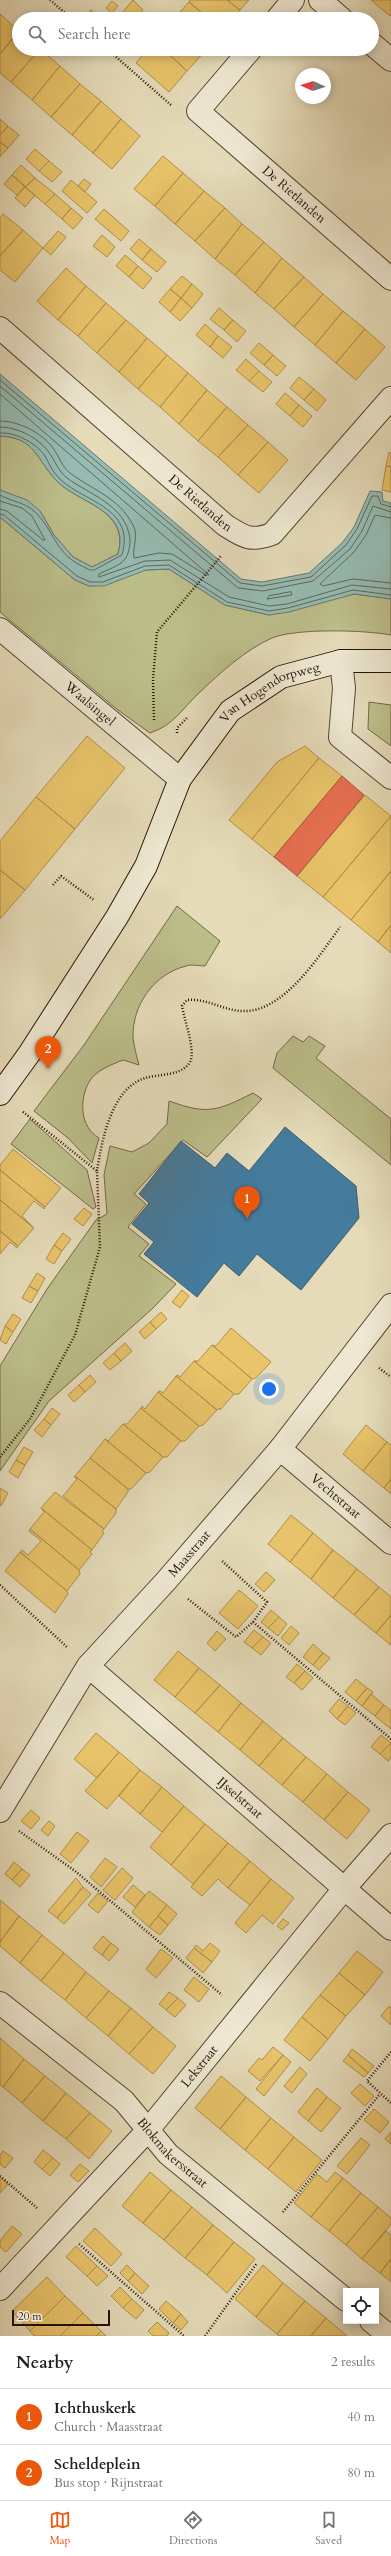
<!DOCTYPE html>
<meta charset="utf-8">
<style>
:root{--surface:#fff;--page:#f6f6f6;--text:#202124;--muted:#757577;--line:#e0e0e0;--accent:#ea580c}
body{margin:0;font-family:Cardo,serif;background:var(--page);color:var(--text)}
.controls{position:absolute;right:12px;bottom:12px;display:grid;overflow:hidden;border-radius:0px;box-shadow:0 2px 10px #0003}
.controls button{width:36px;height:36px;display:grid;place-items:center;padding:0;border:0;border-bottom:1px solid var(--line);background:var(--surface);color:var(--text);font:20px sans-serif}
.compass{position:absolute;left:295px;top:68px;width:36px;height:36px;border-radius:50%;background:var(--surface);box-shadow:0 2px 10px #0003;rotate:273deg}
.scale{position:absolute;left:12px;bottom:10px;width:98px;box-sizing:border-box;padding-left:4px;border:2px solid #271305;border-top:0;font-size:11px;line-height:14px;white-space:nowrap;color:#271305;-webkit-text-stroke:3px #eee8d2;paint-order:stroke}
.you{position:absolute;left:269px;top:1389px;width:14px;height:14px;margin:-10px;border:3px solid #fff;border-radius:50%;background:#1a73e8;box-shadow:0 0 0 6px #1a73e833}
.badge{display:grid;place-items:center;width:26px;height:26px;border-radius:50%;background:var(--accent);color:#fff;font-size:13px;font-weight:700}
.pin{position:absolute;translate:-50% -33px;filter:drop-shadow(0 1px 2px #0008)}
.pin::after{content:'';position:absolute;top:21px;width:14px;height:12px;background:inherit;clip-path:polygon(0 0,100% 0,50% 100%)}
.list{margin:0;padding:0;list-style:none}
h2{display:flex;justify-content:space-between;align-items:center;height:52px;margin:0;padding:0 16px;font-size:17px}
h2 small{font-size:13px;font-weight:400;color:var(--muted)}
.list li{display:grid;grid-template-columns:26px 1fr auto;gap:12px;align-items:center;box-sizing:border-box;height:56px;padding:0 16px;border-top:1px solid var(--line)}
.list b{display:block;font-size:15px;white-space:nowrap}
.list p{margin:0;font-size:13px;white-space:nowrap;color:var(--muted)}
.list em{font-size:13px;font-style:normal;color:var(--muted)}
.icon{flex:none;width:22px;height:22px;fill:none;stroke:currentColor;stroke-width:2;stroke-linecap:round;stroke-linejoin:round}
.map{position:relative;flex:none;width:391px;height:2336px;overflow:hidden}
.search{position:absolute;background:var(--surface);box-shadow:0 2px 10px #0003;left:12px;right:12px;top:12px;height:44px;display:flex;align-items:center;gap:10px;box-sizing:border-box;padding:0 14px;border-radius:22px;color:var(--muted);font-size:15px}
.sheet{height:164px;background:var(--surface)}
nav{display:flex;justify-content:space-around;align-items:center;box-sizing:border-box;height:56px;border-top:1px solid var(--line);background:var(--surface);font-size:11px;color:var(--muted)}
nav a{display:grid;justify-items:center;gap:2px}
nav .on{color:var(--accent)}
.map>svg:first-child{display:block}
</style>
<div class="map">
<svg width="391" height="2336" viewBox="0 0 391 2336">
<rect width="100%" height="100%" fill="#e5dbb9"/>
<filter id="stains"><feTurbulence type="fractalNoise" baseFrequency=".005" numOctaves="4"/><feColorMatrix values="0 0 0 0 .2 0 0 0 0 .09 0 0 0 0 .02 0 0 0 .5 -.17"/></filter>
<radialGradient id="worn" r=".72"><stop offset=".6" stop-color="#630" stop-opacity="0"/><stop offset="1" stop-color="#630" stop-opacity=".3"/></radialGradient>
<path fill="#bcbe8a" stroke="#726848" d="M0,436C35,437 37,460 55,479C77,504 130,508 118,554L92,567L73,557L54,535L40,511L0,490Z
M0,517L75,580L89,586L146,570L169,569L225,605L269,615L354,594L387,598L391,599V635C365,630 296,628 272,638C245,650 220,673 199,693C181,710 174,725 150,733L118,710L0,612Z
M369,702L391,705V746L368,729Z
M177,906L220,941L205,966C199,966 192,964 186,966C154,974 132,1005 133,1038C134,1047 137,1057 139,1065L123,1060C111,1065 96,1070 89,1082C79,1100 80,1127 99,1138L92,1163L68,1138L34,1111L84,1045Z
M293,1036L303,1042L309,1036L325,1046L316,1058L391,1119V1165L273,1068L277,1053Z
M253,1093L262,1099L207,1157L183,1140L134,1194L146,1204L128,1227L149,1244L139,1256L176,1284L153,1308L49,1401L0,1471V1366L47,1289L96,1220L107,1214L104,1175L110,1146L132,1152L149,1143L167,1124L169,1101C208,1115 217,1111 253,1093Z
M30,1119L87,1170L96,1207L93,1209L11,1144Z"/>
<path fill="#96bbb2" stroke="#6a786d" d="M0,374L241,579L262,582L309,573L342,543L354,527L370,491L382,492L383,501L391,503V599L354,594L289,612L269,615L225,605L169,569L146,570L104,586H89L75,580L0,517V490L27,500L40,511L54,535L73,557L92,567L118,554C131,508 77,504 55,479C37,460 35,437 0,436Z"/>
<path fill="#e9c46a" stroke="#af8f4c" d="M133,0L143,10L135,19H127L121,14Z
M190,0H227L240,10L232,19H209L189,2Z
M227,0H249L240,10Z
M371,0H391V15L390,16Z
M112,1L118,6L112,13L106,8Z
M189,2L209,19H174Z
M91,10L102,19H84Z
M0,14L19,31L0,54Z
M121,14L127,19H117Z
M19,31V49H40L11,82L0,73V54Z
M40,49L60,66L32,100L11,82Z
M148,49H163L187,71L169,92L136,63Z
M163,49H204L206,50L187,71Z
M60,66L80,84L51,117L32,100Z
M80,84L101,101L72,135L51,117Z
M101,101L121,119L93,153L72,135Z
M0,119L8,126L0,135Z
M121,119L140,136L112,169L93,153Z
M8,126L19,135L8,148L0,142V135Z
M0,142L8,148L0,157Z
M35,149L49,161L39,171L26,159Z
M163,156L183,173L155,206L134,189Z
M49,161L62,172L52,182L39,171Z
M21,165L35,178L25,187L12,175Z
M183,173L204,191L175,224L155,206Z
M12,175L25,186L17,195L4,184Z
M35,178L55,194L45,204L25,187Z
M84,179L91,184L85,192L78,186Z
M71,180L97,202L87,213L62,191Z
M25,187L35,195L25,207L15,198Z
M204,191L225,208L195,241L175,224Z
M55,194L71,208L62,219L45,204Z
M71,208L83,218L73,229L62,219Z
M225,208L242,224L215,259L195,241Z
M104,209L129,231L121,241L95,219Z
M3,214L23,230L0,256V218Z
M242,224L264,242L235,275L215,259Z
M23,230L43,248L15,282L0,270V256Z
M58,231L66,237L51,255L43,248Z
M102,235L115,247L107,257L93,246Z
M139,239L151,249L142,260L130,249Z
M264,242L282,258L255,293L235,275Z
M151,249L166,262L157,272L142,260Z
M125,255L138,266L129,277L116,266Z
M282,258L304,277L274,309L255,293Z
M138,266L152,278L143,289L129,277Z
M66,268L86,286L58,320L37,301Z
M182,276L192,284L181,298L170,289Z
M304,277L323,294L294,327L274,309Z
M192,284L203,294L192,308L181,298Z
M86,286L106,303L78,336L58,320Z
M170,289L181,298L170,312L159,302Z
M323,294L343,311L315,345L294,327Z
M181,298L192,308L180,321L170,312Z
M106,303L126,320L97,353L78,336Z
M219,308L233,320L224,330L210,319Z
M343,311L365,329L336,363L315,345Z
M126,320L147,338L119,372L97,353Z
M233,320L246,331L237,342L224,330Z
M205,324L218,336L210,347L196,335Z
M365,329L385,347L356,380L336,363Z
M218,336L232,347L223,358L210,347Z
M147,338L167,355L138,389L119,372Z
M259,343L273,355L264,365L250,353Z
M167,355L188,373L160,407L138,389Z
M273,355L286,366L277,376L264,365Z
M246,359L259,371L249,381L236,370Z
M259,371L272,382L263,392L249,381Z
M188,373L207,390L179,424L160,407Z
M299,377L314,389L304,400L290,388Z
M314,389L326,400L317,411L304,400Z
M207,390L227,407L198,441L179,424Z
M285,393L299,405L290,416L276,404Z
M299,405L312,416L303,427L290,416Z
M227,407L248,425L218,457L198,441Z
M248,425L268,442L238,475L218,457Z
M268,442L288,460L259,493L238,475Z
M389,452L391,453V467L386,466Z
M386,466L391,467V492L382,490Z
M87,736L125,768L75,829L36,797Z
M305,746L319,758L252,839L229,820L277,762Z
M319,758L342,776L274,857L252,839Z
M365,795L391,816L323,897L297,876Z
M36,797L75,829L25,890L0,870V841Z
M391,816V871L351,920L323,897Z
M0,870L25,890L0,919Z
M391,871V925L378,942L351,920Z
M391,925V953L378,942Z
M13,1149L61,1188L45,1207L0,1170V1165Z
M0,1170L45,1207L44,1209L34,1201L22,1216L34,1228L0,1200Z
M0,1200L34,1228L18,1246L0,1231Z
M84,1208L92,1214L83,1226L74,1219Z
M0,1231L18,1246L17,1248L10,1242L0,1254Z
M63,1233L71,1239L62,1251L54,1245Z
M54,1245L62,1251L54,1264L46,1259Z
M37,1273L45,1278L38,1291L29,1286Z
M29,1286L38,1291L31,1303L22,1298Z
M182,1290L189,1296L180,1308L172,1302Z
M161,1312L167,1319L156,1329L150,1322Z
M13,1314L21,1319L13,1332L5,1326Z
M150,1322L156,1329L145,1339L139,1332Z
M5,1326L13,1332L6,1344L0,1340Z
M231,1328L271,1362L256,1378L252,1379L212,1345L216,1346Z
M125,1343L132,1351L121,1361L114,1353Z
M212,1345L252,1379L239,1394H234L194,1361H198Z
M114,1353L121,1361L110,1370L103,1363Z
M194,1361L234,1394L220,1410L219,1408L217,1410L176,1376L178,1375L180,1377Z
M90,1375L96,1382L85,1392L79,1385Z
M176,1376L217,1410L203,1425L199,1426L158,1392L160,1391L163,1393Z
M79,1385L85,1392L74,1402L68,1395Z
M158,1392L199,1426L185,1441H181L141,1408L142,1406L145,1409Z
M52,1408L60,1414L51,1425L44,1419Z
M141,1408L181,1441L167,1457H163L123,1424H127Z
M44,1419L51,1425L42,1437L34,1430Z
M123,1424L163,1457L150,1472L146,1473L105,1439L108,1441Z
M366,1425L387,1442L363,1471L343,1454Z
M105,1439L146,1473L131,1489H128L90,1458Z
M387,1442L391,1445V1479L384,1488L363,1471Z
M24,1447L33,1452L25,1465L16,1460Z
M90,1458L128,1489V1492L116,1509L75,1476Z
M16,1460L25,1465L18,1478L9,1472Z
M75,1476L116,1509V1513L104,1529L63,1496L77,1479L74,1477Z
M391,1479V1494L384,1488Z
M0,1488L8,1493L1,1506L0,1505Z
M55,1492L104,1529L102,1532L104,1533L92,1550L41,1508Z
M41,1508L92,1550L90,1552L92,1554L79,1570L30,1529L44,1512Z
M291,1515L313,1533L290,1562L268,1544Z
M30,1529L79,1570L80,1574L67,1591L20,1552L22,1550L28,1555L41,1541L29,1531Z
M313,1533L333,1550L311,1579L290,1562Z
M333,1550L357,1569L333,1598L311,1579Z
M20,1552L67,1591L68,1594L55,1613L5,1571Z
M357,1569L379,1587L354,1615L333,1598Z
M266,1572L275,1580L264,1592L255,1584Z
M379,1587L391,1597V1615L376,1633L354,1615Z
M239,1590L258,1606L238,1629L219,1613Z
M271,1610L279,1617L268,1628L261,1622Z
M391,1615V1645L376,1633Z
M279,1617L287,1624L278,1636L268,1628Z
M291,1626L299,1633L289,1645L281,1638Z
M254,1630L263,1637L252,1648L244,1642Z
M217,1631L226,1639L215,1651L207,1643Z
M263,1637L271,1643L261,1655L252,1648Z
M313,1644L323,1653L313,1665L303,1657Z
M178,1651L199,1668L175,1697L154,1680Z
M323,1653L330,1658L319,1670L313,1665Z
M297,1664L305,1671L294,1683L286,1677Z
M199,1668L220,1685L195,1713L175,1697Z
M305,1671L313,1678L302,1690L294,1683Z
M356,1679L367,1688L356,1701L345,1692Z
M220,1685L241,1703L218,1732L195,1713Z
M367,1688L373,1692L362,1706L356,1701Z
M371,1694L384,1705L375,1716L362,1706Z
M339,1699L348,1706L337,1719L329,1711Z
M241,1703L263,1721L240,1750L218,1732Z
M384,1705L391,1711V1729L375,1716Z
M348,1706L356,1713L345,1725L337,1719Z
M263,1721L283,1738L259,1766L240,1750Z
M96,1733L119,1752L97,1778L74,1759Z
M381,1735L391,1743L380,1754L371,1747Z
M283,1738L306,1757L282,1785L259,1766Z
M391,1743V1757L388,1761L380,1754Z
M119,1752L140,1770L107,1809L85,1791Z
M306,1757L327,1774L303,1802L282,1785Z
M140,1770L162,1787L140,1814L119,1796Z
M327,1774L348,1792L324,1820L303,1802Z
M162,1787L184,1806L162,1832L140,1814Z
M348,1792L370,1810L347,1839L324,1820Z
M184,1806L205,1824L171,1865L150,1847Z
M31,1810L40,1818L31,1829L21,1821Z
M49,1821L55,1826L48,1836L41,1830Z
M205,1824L228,1843L193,1884L171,1865Z
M77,1832L89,1841L71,1863L60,1854Z
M228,1843L250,1861L228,1888L218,1879L202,1896L191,1887Z
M105,1858L117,1867L101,1887L90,1877Z
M250,1861L271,1879L250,1905L228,1888Z
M14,1862L22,1869L12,1880L5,1874Z
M122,1868L133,1878L115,1900L103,1890Z
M22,1869L30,1875L20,1887L12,1880Z
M76,1878L83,1887L57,1918L48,1911Z
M271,1879L294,1898L273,1924L262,1915L246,1933L235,1923Z
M133,1885L145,1895L135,1907L123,1897Z
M83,1887L91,1894L64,1924L57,1918Z
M149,1891L167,1905L149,1927L132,1912Z
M98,1893L108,1901L98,1913L88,1905Z
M0,1900L19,1916L0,1942Z
M167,1905L177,1914L168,1925L158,1916Z
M19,1916L42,1935L20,1963L0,1946V1942Z
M158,1916L168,1925L160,1935L149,1927Z
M283,1919L289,1923L282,1930L277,1926Z
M42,1935L64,1953L41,1981L20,1963Z
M103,1936L111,1943L102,1955L93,1948Z
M111,1943L119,1949L109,1961L102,1955Z
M210,1943L220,1951L212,1962L194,1948L196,1945L203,1951Z
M194,1948L212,1962L203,1973L186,1958Z
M161,1949L173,1958L156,1978L146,1969Z
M357,1951L383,1972L365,1995L339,1973Z
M64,1953L86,1972L65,2000L41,1981Z
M86,1972L109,1991L86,2018L65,2000Z
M339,1973L365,1995L346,2016L320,1995Z
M194,1977L209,1989L199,2002L184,1990Z
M109,1991L131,2008L108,2036L86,2018Z
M169,1992L178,1998L166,2010L159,2004Z
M320,1995L346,2016L328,2039L302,2017Z
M178,1998L186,2005L175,2017L166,2010Z
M389,2006L391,2008V2025L381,2016Z
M131,2008L153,2027L129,2054L108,2036Z
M302,2017L328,2039L310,2061L284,2040Z
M153,2027L176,2046L153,2074L129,2054Z
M0,2038L24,2059L3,2087L0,2085Z
M273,2047L283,2055L260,2081L248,2071L259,2058L262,2060Z
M352,2049L374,2066L368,2073L348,2055Z
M283,2055L291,2062L264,2096L256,2089Z
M348,2055L368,2073L364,2077L343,2061Z
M24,2059L45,2076L22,2103L3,2087Z
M300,2067L307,2074L292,2093L284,2086Z
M45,2076L66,2093L43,2121L22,2103Z
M221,2076L246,2097L220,2129L195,2108Z
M360,2084L374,2096L365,2106L351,2093Z
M317,2088L327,2097L308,2121L298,2112Z
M66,2093L90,2113L66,2139L43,2121Z
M246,2097L271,2118L245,2150L220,2129Z
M327,2097L341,2108L321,2132L308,2121Z
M374,2109L389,2122L380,2133L364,2120Z
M90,2113L112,2131L89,2159L66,2139Z
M271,2118L294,2137L268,2169L245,2150Z
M391,2132V2144L385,2139Z
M294,2137L322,2160L296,2192L268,2169Z
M361,2138L370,2145L347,2174L337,2166Z
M43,2150L53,2158L42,2169L34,2162Z
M3,2151L13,2158L5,2168L0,2164V2155Z
M53,2158L60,2164L50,2176L42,2169Z
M80,2164L89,2171L78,2182L70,2175Z
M150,2172L171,2190L143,2223L122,2206Z
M335,2172L343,2178L311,2217L294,2203L317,2174L327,2182Z
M0,2177L8,2184L0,2193Z
M343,2178L361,2193L329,2231L311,2217Z
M171,2190L192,2207L164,2240L143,2223Z
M361,2193L378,2207L346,2245L329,2231Z
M192,2207L213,2225L185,2258L164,2240Z
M378,2207L391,2218V2224L362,2259L346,2245Z
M213,2225L234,2242L207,2275L185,2258Z
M12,2226L22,2234L6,2252L0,2247V2241Z
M95,2228L122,2254L111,2266L83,2241Z
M386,2231L391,2235V2259L380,2273L362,2259Z
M234,2242L255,2259L227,2293L207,2275Z
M76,2246L97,2266L87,2276L66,2257Z
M391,2259V2282L380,2273Z
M127,2265L135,2273L128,2281L120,2273Z
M263,2265L283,2283L256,2317L235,2299Z
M97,2266L108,2276L97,2286L87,2276Z
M135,2273L149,2286L142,2294L128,2281Z
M47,2277L65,2296L30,2331L12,2311Z
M283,2283L305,2301L277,2334L256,2317Z
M120,2287L132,2299L123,2308L111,2296Z
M65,2296L83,2313L60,2336H34L30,2331Z
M132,2299L144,2310L136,2319L123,2308Z
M166,2301L181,2314L173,2323L159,2309Z
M305,2301L326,2318L311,2336H279L277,2334Z
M83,2313L101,2331L96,2336H60Z
M181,2314L188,2322L181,2330L173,2323Z
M326,2318L347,2336H311Z
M157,2322L169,2333L167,2336H153L148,2331Z
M101,2331L106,2336H96Z"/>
<path fill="#e76f51" stroke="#ad533a" d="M342,776L364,795L297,876L274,857Z"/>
<path fill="#457b9d" stroke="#3c5c6f" d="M285,1127L356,1186L359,1218L301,1290L257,1254L239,1276L224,1263L197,1297L144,1254L154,1242L132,1224L149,1203L139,1194L181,1141L215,1168L227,1153L249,1171Z"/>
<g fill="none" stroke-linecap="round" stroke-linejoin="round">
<path stroke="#5e675c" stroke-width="1" d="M0,380L240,583L262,586L311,577L346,545L357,529L372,496H378L381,504L391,507
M0,386L238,588L263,591L313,581L350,549L362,531L373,506L391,512
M0,394L209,575H206L172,554L159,553L134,558C132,547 139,536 133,525C118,497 94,491 70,473C62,467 59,456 53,448C42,433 19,421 0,421
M0,427C17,427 37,437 48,451C55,460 58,471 67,478C90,495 126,505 130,539C130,545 129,554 125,559C120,566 106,570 99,574V577L145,561L170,560L229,597L269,606L287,604L352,585L391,589
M0,433C16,432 36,443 45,456C49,463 52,471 58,477C81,502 136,506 122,555L94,570C89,571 85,567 80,565C55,552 53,529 35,512C25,502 12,502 0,495
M0,501L22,508L32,516L45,540H43L7,511L0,509
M0,514L4,515L77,576L90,582H103L145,566L169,565L227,602L269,611L288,608L353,590L391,595
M391,518L375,515L366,535L354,552L320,584L323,586L353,579L391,583
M291,592L292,595L267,599L269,596Z"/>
<defs>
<g id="street">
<path d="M320,0L342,19"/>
<path d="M277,19L293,0"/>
<path d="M372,44L391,60"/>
<path id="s1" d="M251,49L198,111L391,279"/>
<path id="s2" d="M0,328L225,525C244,537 250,542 272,534L391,398"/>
<path id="s3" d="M0,629L180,779"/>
<path d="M341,661L344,688L340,737L391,778"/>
<path id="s4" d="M280,1449L391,1543"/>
<path id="s5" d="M88,1666L391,1929"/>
<path id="s6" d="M0,1811L88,1666L166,1581L280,1449L391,1305"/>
<path id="s7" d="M0,2003L124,2101L168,2154L346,2300"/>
<path id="s8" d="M0,2289L148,2130L343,1890L391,1835"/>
<path d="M371,2321L389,2336"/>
</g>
<g id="secondary">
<path id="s9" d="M0,1094L29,1054L117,917L146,866L180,779L230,711L281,677L341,661H391"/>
</g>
</defs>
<use href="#street" stroke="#564532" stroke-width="24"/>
<use href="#secondary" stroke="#271305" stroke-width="24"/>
<path stroke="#271305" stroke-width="2.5" stroke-dasharray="1 2" stroke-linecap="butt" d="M50,0L72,19
M107,49L171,105
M154,720L153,679L157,632L221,556
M177,733V728L188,717
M53,885L61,876L94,900
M97,1171C102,1140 111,1089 145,1078C159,1074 182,1076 190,1062C196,1051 184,1019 182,1006L187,1000C206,998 223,1010 241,1011C283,1014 319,956 340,927
M379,1368L391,1377
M0,1457L30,1419L75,1335L100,1247L97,1171L22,1111
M0,1585L67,1647
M188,1599L236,1637L253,1622L267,1602L221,1560
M253,1622L391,1739
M19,1831L75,1871L222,1995
M391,2052L367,2081L391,2103
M0,2176L37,2208
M283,2212L380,2094
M79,2244L184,2336
M205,2336L257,2263"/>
<use href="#street" stroke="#eee8d2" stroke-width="22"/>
<use href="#secondary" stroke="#eee8d2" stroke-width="22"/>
</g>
<g text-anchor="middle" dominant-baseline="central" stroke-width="4" stroke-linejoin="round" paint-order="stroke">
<g font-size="13" fill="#271305" stroke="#eee8d2">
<text stroke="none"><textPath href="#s1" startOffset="209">De Rietlanden</textPath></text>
<text stroke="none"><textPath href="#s2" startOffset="266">De Rietlanden</textPath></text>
<text stroke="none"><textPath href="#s9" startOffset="493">Van Hogendorpweg</textPath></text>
<text stroke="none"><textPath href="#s3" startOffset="117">Waalsingel</textPath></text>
<text stroke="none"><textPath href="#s4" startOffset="73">Vechtstraat</textPath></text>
<text stroke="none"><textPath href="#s6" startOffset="321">Maasstraat</textPath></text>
<text stroke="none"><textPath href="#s5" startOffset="201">IJsselstraat</textPath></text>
<text stroke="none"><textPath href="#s8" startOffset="299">Lekstraat</textPath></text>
<text stroke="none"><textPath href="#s7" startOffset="229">Blokmakersstraat</textPath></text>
</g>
</g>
<rect width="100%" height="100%" filter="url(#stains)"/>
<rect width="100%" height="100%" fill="url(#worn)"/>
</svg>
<div class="controls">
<button><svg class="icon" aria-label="locate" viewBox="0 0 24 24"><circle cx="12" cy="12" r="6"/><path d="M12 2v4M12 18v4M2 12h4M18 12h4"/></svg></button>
</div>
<svg class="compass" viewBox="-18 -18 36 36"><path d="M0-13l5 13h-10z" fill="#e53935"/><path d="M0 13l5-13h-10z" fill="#757577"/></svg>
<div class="scale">20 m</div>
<div class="you"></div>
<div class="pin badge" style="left:247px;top:1219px">1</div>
<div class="pin badge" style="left:48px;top:1069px">2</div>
<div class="search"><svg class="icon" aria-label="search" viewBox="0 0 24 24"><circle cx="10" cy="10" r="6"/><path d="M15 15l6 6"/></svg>Search here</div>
</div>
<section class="sheet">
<h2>Nearby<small>2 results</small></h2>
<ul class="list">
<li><span class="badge">1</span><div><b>Ichthuskerk</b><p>Church · Maasstraat</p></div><em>40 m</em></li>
<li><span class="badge">2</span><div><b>Scheldeplein</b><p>Bus stop · Rijnstraat</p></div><em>80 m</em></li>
</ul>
</section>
<nav>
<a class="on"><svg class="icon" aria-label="map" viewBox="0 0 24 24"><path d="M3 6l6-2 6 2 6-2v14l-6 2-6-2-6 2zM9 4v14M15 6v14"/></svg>Map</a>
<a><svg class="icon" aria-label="directions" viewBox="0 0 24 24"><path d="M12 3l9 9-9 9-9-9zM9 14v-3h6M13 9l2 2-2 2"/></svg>Directions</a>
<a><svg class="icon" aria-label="saved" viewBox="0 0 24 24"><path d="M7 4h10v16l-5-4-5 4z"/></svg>Saved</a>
</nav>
